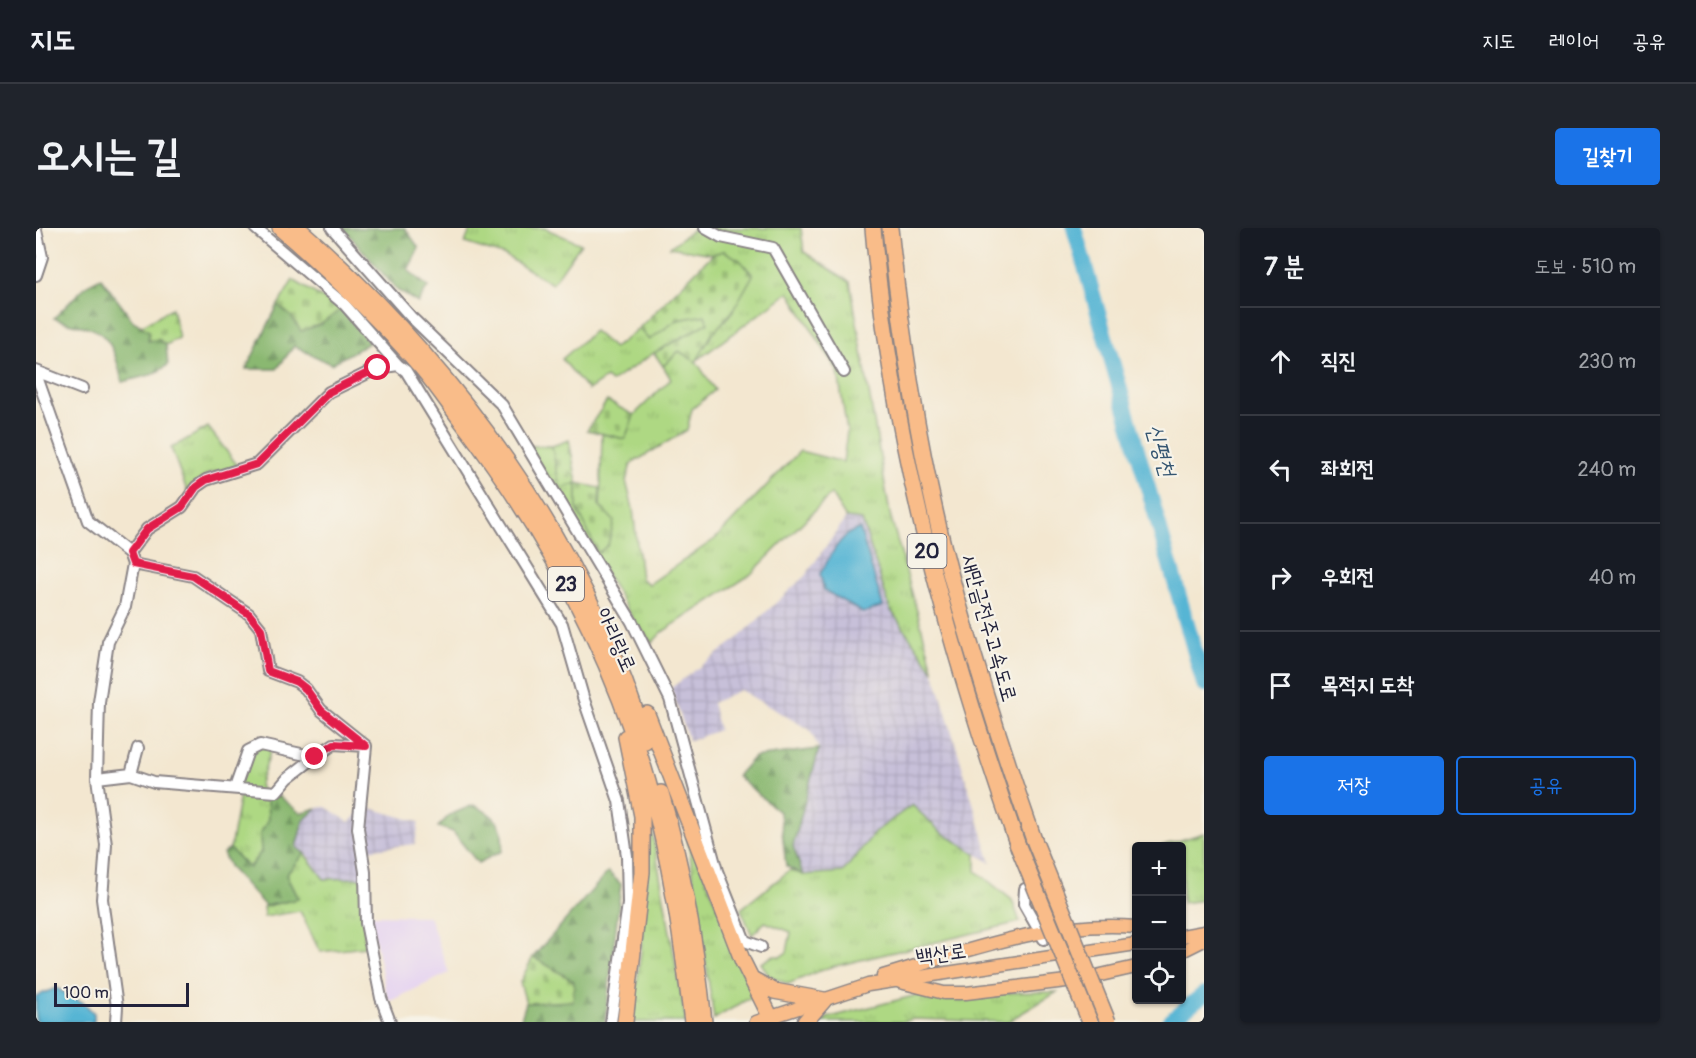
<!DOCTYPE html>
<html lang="ko">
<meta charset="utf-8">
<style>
:root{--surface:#171b24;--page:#20242c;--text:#f1f3f6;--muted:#9ea1a6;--line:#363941;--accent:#1a73e8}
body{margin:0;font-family:Pangolin,"Poor Story",sans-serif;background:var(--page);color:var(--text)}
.controls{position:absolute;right:18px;bottom:18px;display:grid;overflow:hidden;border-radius:6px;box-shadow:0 2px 4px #0004}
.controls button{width:54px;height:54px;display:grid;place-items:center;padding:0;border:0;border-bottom:2px solid var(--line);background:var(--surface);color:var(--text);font:30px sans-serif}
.scale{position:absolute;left:18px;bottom:15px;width:135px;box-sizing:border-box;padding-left:6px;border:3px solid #22223b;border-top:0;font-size:16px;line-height:21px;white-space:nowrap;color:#22223b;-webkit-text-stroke:4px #f7f3e8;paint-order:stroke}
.stop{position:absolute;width:18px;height:18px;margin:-14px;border:4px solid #e11d48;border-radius:50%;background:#fff}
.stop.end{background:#e11d48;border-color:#fff;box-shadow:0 2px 6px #0008}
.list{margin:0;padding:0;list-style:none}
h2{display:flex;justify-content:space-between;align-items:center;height:78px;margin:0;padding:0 24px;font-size:26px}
h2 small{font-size:20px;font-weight:400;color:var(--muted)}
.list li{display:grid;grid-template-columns:39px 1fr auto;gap:18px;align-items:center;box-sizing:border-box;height:108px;padding:0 24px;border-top:2px solid var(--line)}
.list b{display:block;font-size:22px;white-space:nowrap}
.list em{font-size:20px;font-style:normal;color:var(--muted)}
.actions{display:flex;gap:12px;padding:18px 24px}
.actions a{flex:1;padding:14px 0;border:2px solid var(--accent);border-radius:6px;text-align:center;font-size:21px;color:var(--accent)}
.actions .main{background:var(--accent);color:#fff}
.icon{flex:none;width:33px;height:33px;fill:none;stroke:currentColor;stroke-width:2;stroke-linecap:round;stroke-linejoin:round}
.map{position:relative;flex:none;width:1168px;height:794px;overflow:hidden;border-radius:6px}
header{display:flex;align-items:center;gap:36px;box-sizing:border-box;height:84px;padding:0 30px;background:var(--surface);border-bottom:2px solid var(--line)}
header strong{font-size:28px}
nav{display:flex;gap:33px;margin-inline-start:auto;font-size:21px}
.intro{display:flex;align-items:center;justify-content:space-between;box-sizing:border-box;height:144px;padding:0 36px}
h1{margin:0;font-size:42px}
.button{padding:15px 27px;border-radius:6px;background:var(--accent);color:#fff;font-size:21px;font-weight:700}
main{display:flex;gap:36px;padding:0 36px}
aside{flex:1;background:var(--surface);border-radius:6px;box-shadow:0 2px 4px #0004}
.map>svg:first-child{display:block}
</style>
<header>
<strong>지도</strong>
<nav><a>지도</a><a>레이어</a><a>공유</a></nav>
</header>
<div class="intro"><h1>오시는 길</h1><a class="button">길찾기</a></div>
<main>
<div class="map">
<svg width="1168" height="794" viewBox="0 0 1168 794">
<defs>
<pattern id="industrial-grid" width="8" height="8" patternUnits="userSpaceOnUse" patternTransform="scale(1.5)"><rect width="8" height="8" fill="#c7c0d9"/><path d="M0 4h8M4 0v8" fill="none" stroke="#aba5bb"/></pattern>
<pattern id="grass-tufts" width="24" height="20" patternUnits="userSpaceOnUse" patternTransform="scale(1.5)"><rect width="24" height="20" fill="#aed883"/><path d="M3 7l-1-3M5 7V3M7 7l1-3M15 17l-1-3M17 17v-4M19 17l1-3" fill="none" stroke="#95b972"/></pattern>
<pattern id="forest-firs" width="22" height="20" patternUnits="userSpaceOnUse" patternTransform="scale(1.5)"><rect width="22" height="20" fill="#8ab871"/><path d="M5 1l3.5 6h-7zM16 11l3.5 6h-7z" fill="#70955e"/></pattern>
<pattern id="cemetery-stones" width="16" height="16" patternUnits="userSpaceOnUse" patternTransform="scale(1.5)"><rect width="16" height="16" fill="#aed883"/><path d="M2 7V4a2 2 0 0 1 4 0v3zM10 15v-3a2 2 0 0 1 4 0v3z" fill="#95b972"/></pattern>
</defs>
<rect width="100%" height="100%" fill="#f7f3e8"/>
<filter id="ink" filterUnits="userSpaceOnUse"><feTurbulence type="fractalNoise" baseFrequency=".0167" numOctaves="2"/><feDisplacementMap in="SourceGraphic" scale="12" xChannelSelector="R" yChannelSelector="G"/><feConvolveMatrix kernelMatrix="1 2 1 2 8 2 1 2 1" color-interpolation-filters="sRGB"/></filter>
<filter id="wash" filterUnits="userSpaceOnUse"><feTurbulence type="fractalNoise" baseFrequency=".008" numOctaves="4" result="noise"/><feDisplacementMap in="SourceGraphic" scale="24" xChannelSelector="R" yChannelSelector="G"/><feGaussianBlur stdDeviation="1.35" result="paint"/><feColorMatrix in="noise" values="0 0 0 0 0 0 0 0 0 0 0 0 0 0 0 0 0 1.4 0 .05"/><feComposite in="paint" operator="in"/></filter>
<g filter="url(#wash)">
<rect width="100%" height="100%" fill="#f3e7d0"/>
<path fill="#e5d3f1" d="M334,687L393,688L413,745L352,774Z"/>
<path fill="url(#industrial-grid)" d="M810,290L826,292L854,381L898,444L955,635L905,604L876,577L839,604L807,644L767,647L757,618L783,521L774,502L704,462L676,475L683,502L653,513L635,460L701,411L769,348Z
M290,579L313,594L331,579L383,594L379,616L330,622L326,650L288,651L273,629L260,619L267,593L281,580Z"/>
<path fill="url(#grass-tufts)" stroke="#687d5f" stroke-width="1.5" fill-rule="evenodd" d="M435,0H508L545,16L516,56L470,28L429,15Z
M659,0H765L768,24L814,54L854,286L898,444L854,381L826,292L810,290L795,266L714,347L626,404L616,415L597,391L493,218H516L524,261L541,255V280L563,325L566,206L589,211L598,187L635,151L627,138L643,123L660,133L676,106L696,84L688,23L677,26L634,19ZM753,64L802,144L811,204L807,234L764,223L679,311L613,356L605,351L597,281L590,253L595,236L651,202L656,181L679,162L660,133Z
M669,87L672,95L618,125L575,154L570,150L552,162L526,131L558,103L578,120L603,100L613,112L641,92Z
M172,199L202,238L172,246L151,263L135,220Z
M219,514L236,519L223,558L231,569L232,592L224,606L225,624L212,640L194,621L204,567L193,553Z
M876,577L905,604L940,626V643L976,672L984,694L791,740L752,756L733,748L725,735L738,727L744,729L751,724L755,704L729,694L716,707L705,681L754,642L767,647L807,644L839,604Z
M614,591L650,794H596L605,723Z
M1168,605V672L1146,675V618H1125Z
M651,606L719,767L678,791Z
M268,625L288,651L326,650L329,719L284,724L264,683L228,689L227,679L262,671L250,647Z
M1021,764L971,794L877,791L865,794H785L791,790L885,766Z"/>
<path fill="url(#forest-firs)" stroke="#566d56" stroke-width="1.5" d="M307,0H369L383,20L372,42L392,59L382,75L361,62Z
M65,50L97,93L113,102L130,117L132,137L118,146L86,154C82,134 76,107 54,100C41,97 30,95 18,90L51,57Z
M242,77L255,88L285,96L305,81L333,115L295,136L258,118L241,141H210Z
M783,521L757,618L767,647L750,638L744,585L701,548L718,529Z
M243,568L264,585L281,580L267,593L260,619L268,625L250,647L262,671L229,678L194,640L187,625L194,621L213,640L225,624L224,606L232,592L231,569Z
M437,577C460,587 469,597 466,623L442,635L417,604L402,599L414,587Z
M572,644L585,656L569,794H484L490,775L537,773V753L497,729Z"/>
<path fill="url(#cemetery-stones)" stroke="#687d5f" stroke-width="1.5" d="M688,23L704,32L717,47L696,84L676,106L660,134L643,123L627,138L618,125L672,95L669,87L641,92L613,112L603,100L677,26Z
M257,52L305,81L285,96L265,103L255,88L242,77Z
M136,80L143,110L130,117L123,111L112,113L113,103L105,98Z
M571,173L598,187L589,211L551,202Z
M533,212L541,255L564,260L563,277L578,293L572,317L562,325L541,280V255L524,261L516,218Z
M497,729L538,753L537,773L490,775L484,754Z"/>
<path fill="#56b5d4" stroke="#3c6c88" stroke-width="1.5" d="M824,301L847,378L827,385L788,362L784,346C794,330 804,304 824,301Z
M20,760L48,775L58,785V794H0V768Z"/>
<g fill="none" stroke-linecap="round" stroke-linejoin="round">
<path stroke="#56b5d4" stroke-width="16" d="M1038,0L1168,456
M1133,794L1168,766"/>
</g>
</g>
<g filter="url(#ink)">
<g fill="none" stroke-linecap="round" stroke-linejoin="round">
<defs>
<path id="minor" d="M219,0L309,77L362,137L370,143L526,396L547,469L583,573L591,628L592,676L575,794
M296,0L375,89L466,177L596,394L634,471L681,643L709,713L725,719
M669,0L685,9L737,20L808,144
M0,2L6,29L0,47
M0,143L46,161
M0,146L52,293L93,325L97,336L89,379L72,414L63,474L61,550L70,617L66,671L81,779L80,794
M93,325L111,301L146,279L160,259L170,252L221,236L293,164L342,140L362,137
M97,336L157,348L213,386L225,401L232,443L261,454L270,461L285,482L330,518L322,600L329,644L330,695L345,770L354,794
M95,546L102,520
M61,550L95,546L118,554L240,564L252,550L279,529
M199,560L212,523L224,517L279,529L298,516L330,518
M989,661L988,676L1008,711"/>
<path id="major" d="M1146,708L1168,704
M1146,723L1168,712
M847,748C931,723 1012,692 1100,699
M864,754L908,765H930L1047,751L1100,739
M720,794L832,757L1100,716"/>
<path id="highway" d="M244,0C293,43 342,90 385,139C400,157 413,176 427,195C508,302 575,424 612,554C635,632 646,713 656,794
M262,0C417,136 549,314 609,513
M837,0C856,215 911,416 982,618
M854,0C867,124 887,250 921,370C944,451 970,532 998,612
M611,486L707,734L737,794
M625,565C647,640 660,716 668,794
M716,751L738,763L788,772L769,794
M589,794L606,644V588L590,509"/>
</defs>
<use href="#minor" stroke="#8a8486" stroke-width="14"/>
<use href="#major" stroke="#8a8486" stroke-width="15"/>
<use href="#highway" stroke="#8a8486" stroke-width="18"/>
<use href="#minor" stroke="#fff" stroke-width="10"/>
<use href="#major" stroke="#f9bc89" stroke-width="12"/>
<use href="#highway" stroke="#f9bc89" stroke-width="15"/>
<defs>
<path id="highway-bridge" d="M998,612L1072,794
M982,618L1054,794"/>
</defs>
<use href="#highway-bridge" stroke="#8a8486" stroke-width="18" stroke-linecap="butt"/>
<use href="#highway-bridge" stroke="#f9bc89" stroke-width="15"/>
</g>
</g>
<g fill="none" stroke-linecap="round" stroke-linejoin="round" filter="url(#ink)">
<path stroke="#e11d48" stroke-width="8" d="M279,529L298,516L330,518L285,482L270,461L261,454L232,443L225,401L213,386L157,348L97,336L93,325L111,301L146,279L160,259L170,252L221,236L293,164L342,140"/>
</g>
<g text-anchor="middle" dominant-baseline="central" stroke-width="4.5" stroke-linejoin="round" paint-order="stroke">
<g fill="#f7f3e8" stroke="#62616f" stroke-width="1.5">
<rect x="871.5" y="306" width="39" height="34" rx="4.5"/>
<rect x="512" y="339" width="36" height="34" rx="4.5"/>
</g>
<g font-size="20" font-weight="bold" fill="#22223b">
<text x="891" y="323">20</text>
<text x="530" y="356">23</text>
</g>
<g font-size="21" fill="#22223b" stroke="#f7f3e8">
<text transform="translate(953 400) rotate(74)">새만금전주고속도로</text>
<text transform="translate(580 412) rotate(66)">아리랑로</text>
<text transform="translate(905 726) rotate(-8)">백산로</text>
</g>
<g font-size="22" font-style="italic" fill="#345571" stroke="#f7f3e8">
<text transform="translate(1125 222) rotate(74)">신평천</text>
</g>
</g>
</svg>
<div class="controls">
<button>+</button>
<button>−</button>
<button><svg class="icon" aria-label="locate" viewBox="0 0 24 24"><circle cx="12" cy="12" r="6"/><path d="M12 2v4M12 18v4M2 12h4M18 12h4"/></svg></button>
</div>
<div class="scale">100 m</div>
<div class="stop" style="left:342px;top:140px"></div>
<div class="stop end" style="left:279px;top:529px"></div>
</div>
<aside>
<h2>7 분<small>도보 · 510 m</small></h2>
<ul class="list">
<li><svg class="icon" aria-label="ahead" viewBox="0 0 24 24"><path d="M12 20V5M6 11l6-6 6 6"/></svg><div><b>직진</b></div><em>230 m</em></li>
<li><svg class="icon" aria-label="left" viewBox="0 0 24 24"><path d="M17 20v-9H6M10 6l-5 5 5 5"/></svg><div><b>좌회전</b></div><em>240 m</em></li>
<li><svg class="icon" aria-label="right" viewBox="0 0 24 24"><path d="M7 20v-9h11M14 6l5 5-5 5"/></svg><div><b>우회전</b></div><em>40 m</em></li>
<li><svg class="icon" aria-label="arrive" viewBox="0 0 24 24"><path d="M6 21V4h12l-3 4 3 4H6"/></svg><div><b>목적지 도착</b></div></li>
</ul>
<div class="actions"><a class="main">저장</a><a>공유</a></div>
</aside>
</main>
